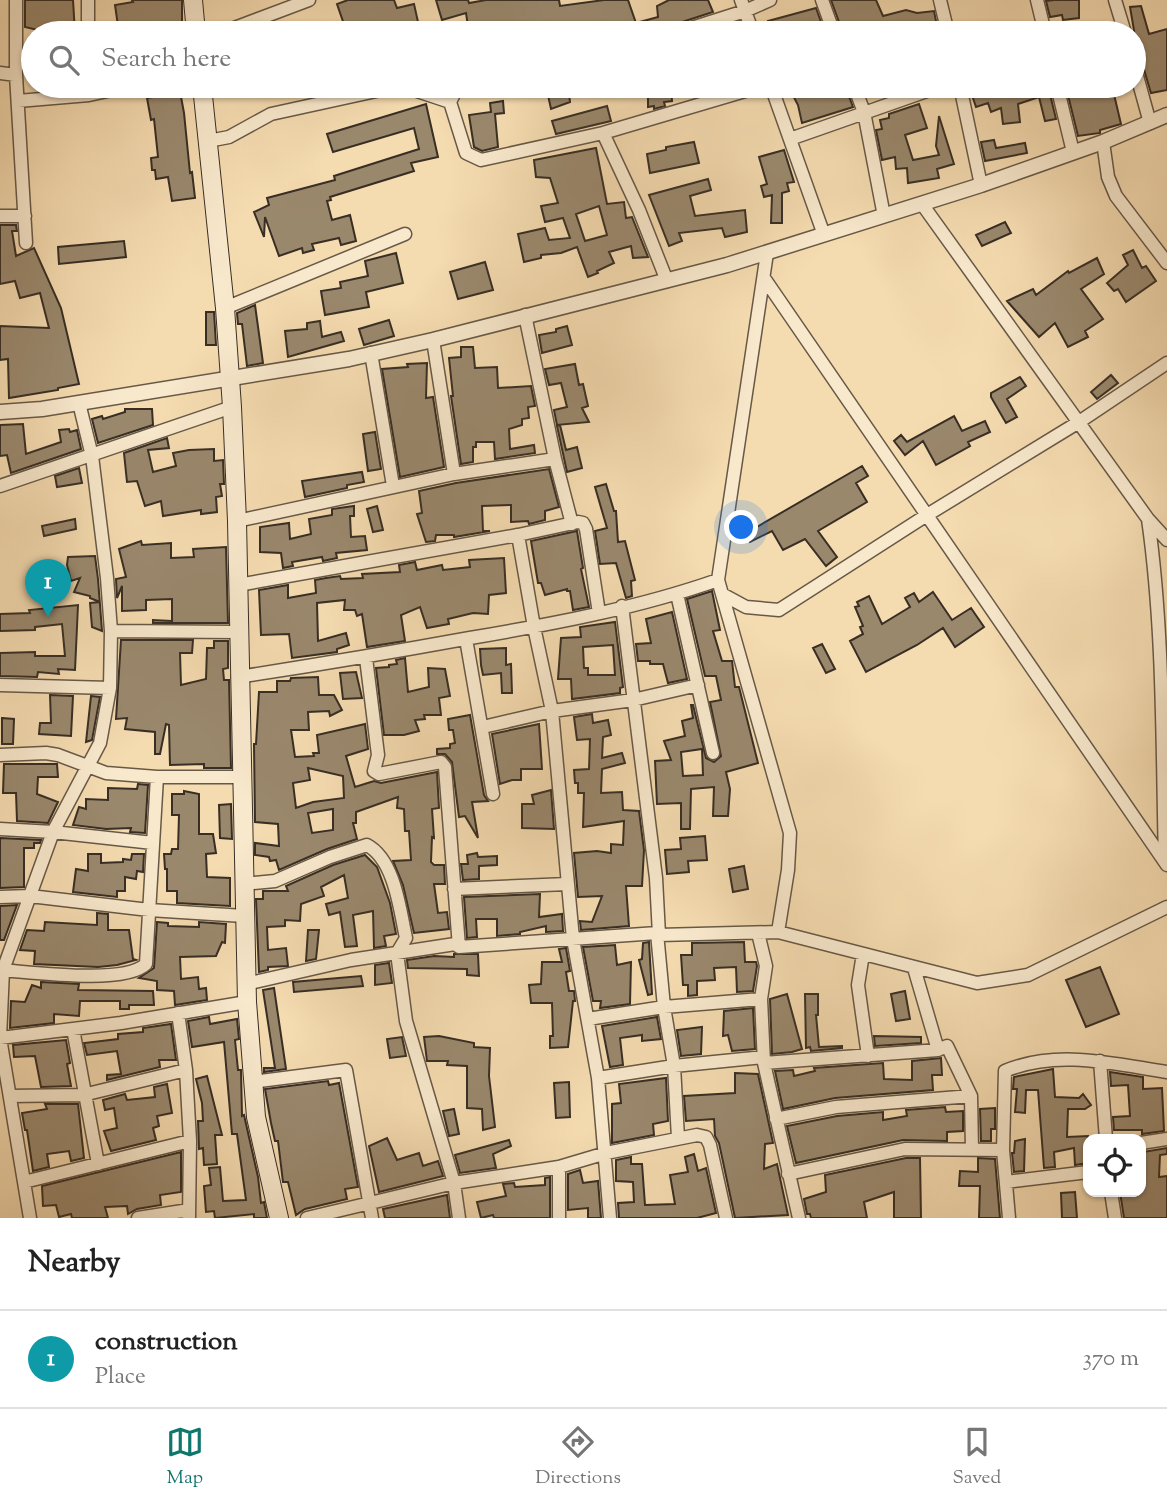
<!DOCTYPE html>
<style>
:root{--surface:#fff;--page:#f6f6f6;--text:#222;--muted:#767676;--line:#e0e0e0;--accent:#0f766e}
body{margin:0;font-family:"Sorts Mill Goudy",serif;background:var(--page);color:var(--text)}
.controls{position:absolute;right:21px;bottom:21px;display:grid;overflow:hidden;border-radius:14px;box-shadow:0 2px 5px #0004}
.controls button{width:63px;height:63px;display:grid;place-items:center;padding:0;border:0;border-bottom:2px solid var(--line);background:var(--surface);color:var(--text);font:35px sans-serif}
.you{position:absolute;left:742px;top:528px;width:24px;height:24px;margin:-18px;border:5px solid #fff;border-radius:50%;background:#1a73e8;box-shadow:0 0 0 10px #1a73e833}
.badge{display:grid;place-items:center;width:46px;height:46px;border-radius:50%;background:var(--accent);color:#fff;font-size:23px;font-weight:700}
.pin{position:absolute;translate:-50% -58px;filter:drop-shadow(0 2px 4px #0008)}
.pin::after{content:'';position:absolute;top:37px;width:24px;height:21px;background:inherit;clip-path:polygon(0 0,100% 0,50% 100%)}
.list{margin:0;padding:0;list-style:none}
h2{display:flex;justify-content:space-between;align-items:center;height:91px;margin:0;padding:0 28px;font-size:30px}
h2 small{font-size:23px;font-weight:400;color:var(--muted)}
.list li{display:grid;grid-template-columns:46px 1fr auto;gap:21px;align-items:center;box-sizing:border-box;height:98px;padding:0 28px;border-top:2px solid var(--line)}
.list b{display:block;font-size:26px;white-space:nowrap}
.list p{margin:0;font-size:23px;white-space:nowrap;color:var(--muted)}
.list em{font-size:23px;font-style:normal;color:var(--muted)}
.icon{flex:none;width:38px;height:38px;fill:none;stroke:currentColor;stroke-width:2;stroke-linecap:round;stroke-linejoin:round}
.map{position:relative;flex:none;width:1167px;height:1218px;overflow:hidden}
.search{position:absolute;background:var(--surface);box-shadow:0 2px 5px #0004;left:21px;right:21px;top:21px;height:77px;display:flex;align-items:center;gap:18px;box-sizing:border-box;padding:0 24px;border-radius:38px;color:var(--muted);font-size:26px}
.sheet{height:189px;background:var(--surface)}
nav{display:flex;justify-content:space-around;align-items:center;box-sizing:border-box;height:98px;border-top:2px solid var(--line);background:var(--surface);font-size:19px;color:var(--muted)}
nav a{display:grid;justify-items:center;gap:4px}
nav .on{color:var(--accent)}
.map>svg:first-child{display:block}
</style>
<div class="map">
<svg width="1167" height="1218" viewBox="0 0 1167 1218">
<rect width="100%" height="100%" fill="#f5dbb0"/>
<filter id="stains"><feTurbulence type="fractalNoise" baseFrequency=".00286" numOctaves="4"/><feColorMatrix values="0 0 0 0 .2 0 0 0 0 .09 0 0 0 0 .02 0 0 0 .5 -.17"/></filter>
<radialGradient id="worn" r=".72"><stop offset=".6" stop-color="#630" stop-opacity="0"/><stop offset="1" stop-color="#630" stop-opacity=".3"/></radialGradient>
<path fill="#9a886d" stroke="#382e24" stroke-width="2" fill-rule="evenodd" d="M25,0H73L75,33L46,32L25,27Z
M132,0H182V33H119L115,5L133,2Z
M348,0H394L397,8L414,4L418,22L403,26L404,29L391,33H347L337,4Z
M436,0H468L469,3L486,0H559L560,6L604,0H628L636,23L658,17L657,6L669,0H708L713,12L673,25L669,28L667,33H595L594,26L566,33H469L466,13L442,20Z
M831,0H876L883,16L906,10L917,13L934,11L938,31L932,33H909L906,25L879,33H843Z
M1054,0H1079V18L1063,20L1062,15L1050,17L1046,1Z
M1141,6L1149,34L1167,29V90L1151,93L1142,63L1136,57L1135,36L1130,7Z
M816,8L825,33H771L768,21Z
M171,86H179L184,113L190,173L192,172L195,198L172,201L168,177L156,179L155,170H152L151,158L158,157L154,119L151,120L147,98L171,94Z
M546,86H568L570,102L551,109Z
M657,86H671L672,101L664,102L665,106L654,109V106L648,107V97L658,96Z
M788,86H845L853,107L802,123L798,105Z
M969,86H1048L1056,119L1045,121L1039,97L1018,104L1020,122L1003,124L1001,108L991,112L988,103L976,107Z
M1112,86L1121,124L1100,130V133L1078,136L1066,87Z
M503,101L504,113L495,114L498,147L482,151L474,147L469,115L491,112L490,103Z
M426,104L438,157L411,163L414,171L330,197L331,200L327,201L332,220L350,215L356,241L341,245L339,238L312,244L314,250L303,253L302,248L279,256L265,217L264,237L254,212L269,205L267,198L335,180L334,176L419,149L414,128L333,152L327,134Z
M919,104L927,128L905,135L913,160L939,155L936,146L939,116L954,164L937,169L939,178L908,183L907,168L896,169L895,157L882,160L876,130L882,129L880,120L889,118V114Z
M607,106L611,121L556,134L552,121Z
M994,140L996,148L1025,143L1027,153L985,161L981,142Z
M694,142L699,163L650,173L647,154L666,150V147Z
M596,148L607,204L624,202L626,218L632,217L648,257L633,258L631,246L609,252L614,263L597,271L598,273L588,277L577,247L561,253L541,255V258L524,262L518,234L545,228L549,240L570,238L563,218L545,222L541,206L558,203L550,178L536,177L534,160ZM599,206L607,235L585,241L576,214Z
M784,150L794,182L787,183L789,191L782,193V223H771L772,195L764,197L761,186L767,184L759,157Z
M708,179L711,190L690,196L695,216L745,210L747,232L725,237L722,228L679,233L682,241L669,246L649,195Z
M1005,222L1011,233L982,246L976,235Z
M0,225H16L17,231H12L16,256L34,248L61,308L79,384L58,388V390L9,398L8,359L0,360V326L49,328L40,293L20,298L15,281L0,284Z
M124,241L126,257L59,264L58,247Z
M1133,250L1142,268L1146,266L1156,281L1126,302L1118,289L1114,291L1107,283L1128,265L1123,255Z
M396,253L403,283L366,292L369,307L325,315L321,291L341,288L340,282L368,276L365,261Z
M1097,258L1104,274L1081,289L1103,319L1085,331L1088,337L1068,347L1055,323L1039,337L1007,301L1033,289L1036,295L1068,271L1069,273Z
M485,262L493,290L458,299L450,272Z
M255,305L263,363L247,366L242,324H238L237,313Z
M206,312H214L216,345H206Z
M389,320L394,336L364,345L359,329Z
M320,321L322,337L341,332L344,341L288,357L285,331L307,329V323Z
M567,326L572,345L542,353L539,335L556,332V329Z
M461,347H473L475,368L497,367L498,388L531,386L535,406L528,407L529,418L522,419V425L509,429L510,449L534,445L535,453L495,459L494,442H476V447H473V462L461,464L451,396H453L449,358L461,357Z
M427,363L426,398L433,397L444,467L400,477L382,369L408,367L407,364Z
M575,364L579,385L583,384L588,406L582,408L589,422L557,425L554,410L567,407L561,383L549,385L545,369Z
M1111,375L1118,383L1097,399L1091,392Z
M1020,377L1026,386L1007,399L1017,417L1006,423L991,397V393Z
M125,409H152L153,425L98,443L92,419L102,416L103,419L125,412Z
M954,416L962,431L985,421L990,432L968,442L970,446L936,465L923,441L905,455L894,441L901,435L907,442Z
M23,424L26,454L61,442L59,430L69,429L70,432L77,430L81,449L11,473L7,455L0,456V425Z
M560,425L566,450L577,447L582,468L567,472L557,426Z
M375,432L381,469L368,471L363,434Z
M167,438L169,448L148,450L153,472L176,466L173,453L189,450L214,449V461L223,460L224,484H220L222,496L216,497L217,512L201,514V510L163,516L161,501L145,506L137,481L127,482L124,453Z
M862,466L868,476L856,483L867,502L818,531L837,557L826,566L805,539L783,550L772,531L750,542L740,524L750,519L755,528Z
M79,468L82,483L57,487L55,476Z
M549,469L559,507L545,511V520L529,524L528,521L511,522V505L482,506L483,531H490L454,537V535H436L435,541L426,542L417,514L422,513L419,491L456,483Z
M362,472L364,482L347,485V488L305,497L302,481Z
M606,484L614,511H616L618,542L625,541L635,580L631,581L632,596L626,598L616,563L600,564L595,531L607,528L595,487Z
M354,506V516H350L351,537L365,536L367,550L336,553L337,558L323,561L322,557L292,562L293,566L283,568L281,553L260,552V527L289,523L290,539L311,534L309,519L332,515V509Z
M377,506L383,530L373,532L367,509Z
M75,519L76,529L44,536L42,526Z
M577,531L583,568L581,569L589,607L573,610L570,591H567V589L545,595L541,583H538L531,541Z
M141,541L142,545L171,543V558L194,557L193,549L226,547L228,623H153V620L172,621V599L146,600V610L122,611V586L117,598L116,579L126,577L119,549Z
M95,556L98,579L102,631L92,627L90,603L100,602L90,598V596L74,592L80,578L71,581L67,565L68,557Z
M504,558L506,593L489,595L488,614L473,613L448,619L449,624L427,628L420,607L401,615L405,641L367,647L362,614L357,616L355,610H344L345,600L317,603L318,641L346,633L349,645L337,649V652L292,658L289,634L261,635L259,590L288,585V598L316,593L315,580L326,578L340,576L341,579L363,578L362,574L400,572L399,565L415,562L417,570L442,565L443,570L470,567L469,560Z
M712,591L720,630L713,631L722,661H732L735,687H739L758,763L726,772L730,789L728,816H713L714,787L691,789L690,829H681V803L657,804L655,761L671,760L664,741L685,736L682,721L693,718L691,705H693L706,758L714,762L721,756L710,702L721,700L716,676H705L687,599ZM702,749L703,775L683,776L681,752Z
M933,592L952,620L971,608L984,627L955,647L943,628L917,645L866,672L850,641L863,634L860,627L863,626L855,607L859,606L857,602L869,596L882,624L910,607L905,598L914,593L919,602Z
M78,605L75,670L58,669L59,674L38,672L37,677L0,676V653L35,652V656H65L62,624L35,627V630L0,631V614L30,613L29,610Z
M672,612L687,679L668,683L663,664H650V661H638L636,644L651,643L646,619Z
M615,622L623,687L620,688V693L572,699L571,679H558L561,638L581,637L580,627ZM613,645L615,675H588V668H584L583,647Z
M121,640H193L192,653H180L181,685L206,679L207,648H214V641H228V668L223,669L224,680H229L231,768H204V764L170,765L169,725L166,724L160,754H155V732L125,729L127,718L116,719Z
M822,644L835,669L826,673L813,648Z
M506,648V665L511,664L512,693H502L501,673L483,675L481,665L480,649Z
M405,658L408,692L429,687L428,668L445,669L450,696L439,698L441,715H424L425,719L415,720L419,731L404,735H384L376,668L389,667V665L397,664L396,660Z
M356,672L362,698L343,699L340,673Z
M318,677L319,695H334L342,710L330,716L329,711L308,712L309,730H291L295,757L314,756L313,753H319L317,735L365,724L368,749L346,756L355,787L374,781L381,783L437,772L439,808L432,809L434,838L432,837L431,862L434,865H444L445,884H434L438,913L447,912L449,929L414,933L403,885L393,861L411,860L409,831H405L404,809L397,808L398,797L356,812V823H353L357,839L327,849L279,870L276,860L270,861L269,857L255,855V843L279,846L278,824L255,822L254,744H256L259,692H277V681H290L291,678ZM308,768L343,776L344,798L313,802L296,808L293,783L310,780ZM333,809V830L312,833L308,813Z
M50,695L73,696L71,736L39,734L40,723H51Z
M91,696L100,697L92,740L86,742Z
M592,714L593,723L608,720L611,735L603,737L602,758L622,753L625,763L602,769L601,793L622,792L623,810L639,811L644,850L642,886H626L629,926L581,930L580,921L592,922L602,896L578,897L574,853L597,851L611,853V844L623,845L624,821L583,827L584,793H578V783H575L574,770L589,769L590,739L577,740L574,717Z
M470,715L484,795L488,801L472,802L478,838L465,816L459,817L452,762L445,754H437V749L450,748V744L455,743L453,730H449L448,719Z
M2,718L14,719L13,744H2Z
M539,724L542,769H521V780H512L500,784L492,734Z
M4,764H57L58,777H38L37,794L58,802L48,823L17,821L16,793H3Z
M138,784L148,785L145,833L130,832L131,828L106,829L73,825L79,807L86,809V799L108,800V788L137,789Z
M551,790L554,829L522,828V804H534L532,795Z
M184,791L199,794V834H213L216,853L206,854L207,877L230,878V906L177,903V891H167V869H165L164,854H171L172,849H178L179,815H172V794H184Z
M231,804L232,839L220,838L219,805Z
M705,836L707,860L688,861L689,872L667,874L665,850L681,849L680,838Z
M0,838L41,840L40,843H34V848H24V887L0,888Z
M477,853L478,857L497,856V865L479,866V879L463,880L461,864H468L467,855Z
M88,854H101V863L123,862V859L131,860L132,854H144L143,872L137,871L136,879L125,877V891H117V897L73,892L76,869L88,871Z
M365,855L377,867L390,903L396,934L384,936L386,946L374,948L373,911L353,915L357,946L345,947L340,912L329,915L326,904L348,898L344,875L321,887L324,896L301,904L300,921L285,920V926L267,927L268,950L286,948L288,966L268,967V970L259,972L256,899H263V891H288L286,886L333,865Z
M744,866L748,889L733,892L729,869Z
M540,894L539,917L562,914L563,931L546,932V926L520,932V934L497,936V919H476L477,937L467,938L464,897Z
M17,905L4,940H0V906Z
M97,913L108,914V930H129L133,959L136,960L117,965L98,967L34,964L35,951L20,950L27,930L44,931L45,922L97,925Z
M157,922L168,923V926L199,927V922L226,924L225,943L222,942L216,956L180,957L181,979L198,977L199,989L206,988L207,1000L175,1005L174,991L157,990V981L139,978L154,968Z
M308,930H319L316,959L306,961Z
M649,942L652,994L648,995L639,960L642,959L643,943Z
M744,942L745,962H756L757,966L753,991L737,992L736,967L714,968L715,980L697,981V995L688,996V985H683L681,955H692V943Z
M615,945L617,965L631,962L630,1004L600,1008L601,1001H593L583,947Z
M566,948L570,971L566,972L569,991H574L575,1001H573L568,1047L550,1048V1036H553L552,1003H531L529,985L541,984L542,962H562L559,949Z
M454,954H478L479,976L467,975V969L408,968L407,960L434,956L454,957Z
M389,963L392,983L375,985V965Z
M1100,967L1119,1014L1086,1027L1066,980Z
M361,976L363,986L294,992L293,982Z
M41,982L79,984L78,990L153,991L154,1005H129V1009H120V1001H80L79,1016L54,1014V1023L10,1028L11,1001L25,1002L32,985L41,988Z
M274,988L286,1069L264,1072V1068H275L263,990Z
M905,991L910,1019L896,1021L891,994Z
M787,994L802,1049L792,1052L772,1054L770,999Z
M805,994H818V1015H816L819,1047L842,1046V1048L811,1051L810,1047L806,1048Z
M753,1008L755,1049L732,1051L728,1035L723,1036L724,1011Z
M209,1017L210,1024L237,1019L239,1039L235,1040L238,1070H241L242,1116L244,1115L258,1177L261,1203L264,1202L267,1218H254V1214L215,1218L214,1211L206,1212L204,1186L211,1185L209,1168L220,1167L223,1201L246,1200L237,1134H232L224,1042L192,1047L188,1021Z
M657,1017L661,1039L642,1041V1035L620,1038L623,1065L610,1067L602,1026Z
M171,1024L176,1060H159L160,1067L107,1080V1075L121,1074L117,1051L87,1055L84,1043L118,1039V1034L143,1032V1028Z
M702,1027L701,1054L681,1056L677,1030Z
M439,1036L474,1043V1047L490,1048L489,1076L495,1127L483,1130L482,1109L467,1108V1066L447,1065L448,1061H427L424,1037Z
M874,1036L921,1037V1043L875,1046Z
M402,1037L406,1056L390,1058L387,1039Z
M66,1040L70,1063L67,1064L71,1086L41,1087L35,1056L14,1057L13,1045Z
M941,1058L942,1075H932L933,1090L835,1098L783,1109L775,1071L793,1070L794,1076L815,1071L814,1068L883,1063L884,1079L912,1080V1061Z
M1053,1069L1055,1097L1079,1098L1083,1094L1091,1105L1085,1109H1068L1067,1137L1088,1136V1163L1075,1165L1074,1148L1054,1152L1055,1167L1044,1168L1038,1090H1026L1025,1113L1015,1112L1017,1089H1013L1014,1077Z
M1110,1072L1143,1077V1089L1162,1088L1164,1131L1142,1134V1130H1114L1113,1117L1130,1116L1128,1085L1111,1086Z
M735,1073L758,1074L773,1143L765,1144L764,1169L777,1164L788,1215L735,1218L719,1143L715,1136L714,1119L686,1121L684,1096L735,1093Z
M207,1076L222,1135H215L217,1164L204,1165L203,1148L199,1149L198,1121H203L202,1103L196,1079Z
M666,1078L668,1121L653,1124L654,1135L612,1143V1104L621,1103L619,1084Z
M328,1081L329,1085L339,1083L358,1187L345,1189L347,1199L305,1209L296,1215L288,1182H283L278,1141H275L271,1123L265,1089Z
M569,1082L570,1117L556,1118L554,1083Z
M167,1084L172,1113L157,1116L159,1126L153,1128L156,1140L111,1151L104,1131L117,1128L114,1108L105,1110L103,1100L125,1094L127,1100L155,1097L154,1087Z
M45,1104H78L84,1158L71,1161L69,1151L47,1154L49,1167L33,1171L27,1130H25L22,1113L47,1109Z
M945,1107L946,1112L963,1111V1131L947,1132V1141L903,1140L796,1163L787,1126L837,1116L883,1112V1120L907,1116L906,1110Z
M995,1108V1129H991V1141H981L980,1109Z
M454,1109L459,1134L449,1136L443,1111Z
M387,1138L397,1160L419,1153L423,1166L438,1161L443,1176L379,1192L369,1146Z
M1025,1139L1024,1171L1014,1172L1012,1153H1014L1015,1141Z
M509,1140L511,1146L493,1154L496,1168L460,1173L455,1155Z
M1167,1148V1154L1160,1155L1159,1177L1167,1176V1218H1124L1120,1192H1141L1143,1152Z
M181,1152V1192L160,1195L161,1205L137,1209L128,1214L127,1206L105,1207L108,1218H72L71,1214L59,1217L56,1205L43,1206L42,1186Z
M694,1154L698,1171L706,1168L716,1213L697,1218H619L618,1203L634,1202L633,1182L616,1181V1160L631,1157V1164H642L645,1205L675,1204L670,1175L688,1172L685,1157Z
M906,1158H920L921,1218H894V1192L864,1202L867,1218H811L810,1214H807L804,1199L826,1192L825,1175Z
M978,1158L995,1159L1000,1218H979L980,1186H959L960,1171L978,1172Z
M580,1170L583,1183L598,1181L601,1218H588V1208L568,1210V1174Z
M550,1177V1218H494L493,1215L481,1218L477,1202L506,1196L503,1184L514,1183L515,1187L545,1185V1178Z
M1075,1192L1077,1218H1062L1061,1193Z
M447,1195L450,1218H385L383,1209Z"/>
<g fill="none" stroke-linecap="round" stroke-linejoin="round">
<defs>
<path id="minor" d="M16,0V75L26,243
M88,0V33
M741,0L753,33
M822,0L834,33
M940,0L948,33
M1037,0L1045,33
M1115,0L1125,33
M444,32V33
M221,33L309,0
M676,33L745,11L770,0
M1134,65L1150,123
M0,73L16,75
M462,86L456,90L450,102L466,153L481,160L603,133L762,86
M771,86L824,235
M854,86L864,112L884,216
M960,86L981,185
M1057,86L1073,152
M18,101L89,95L130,86
M603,133L639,210L667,281
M790,139L941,86
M208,141L229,137L271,114L390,88L411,89L450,102
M1103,142L1108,177L1116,196L1167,263
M922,204L1148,519L1167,540
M0,216H25
M764,278L1167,865
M225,308L405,234
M525,315L555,459L572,524
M433,340L454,474
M371,353L393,486
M0,486L232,407
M1148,519C1164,631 1162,747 1165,861
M237,521L454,474L555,459
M518,535L534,627L552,711L573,939L598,1078L610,1218
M238,585L518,535L578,522L583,523L586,529L599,613
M677,594L713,753
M722,594L746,607L779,610L927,515L1079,422L1167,363
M622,606L656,878L659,935
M111,631L238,632
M466,639L493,794
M366,658L378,755L374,771L379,774L441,762L445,767L459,947
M238,677C316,665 393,652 470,638C553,624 638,608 718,580
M0,685L110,688
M483,727L552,711L633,700L698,685
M0,755L46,753L58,755L106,773L157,777H241
M0,829L53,832L153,843
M243,884L275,881L330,857L367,845C395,860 400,911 406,938L397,953L406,1021L454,1183L459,1218
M454,889L567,884
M0,897L30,896L149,910L244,916
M778,932L977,983L1028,975L1167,907
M657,933L664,1007L674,1066L678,1138
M758,933L766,966L761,999L764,1063L799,1218
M863,954L858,985L868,1056
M914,968L938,1050
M0,970C31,972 125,985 146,964L157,777
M246,984L351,960L455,944L459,947L657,933L659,935L778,932L788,870L790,833L718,580L767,253
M178,1013L186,1070L190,1141L189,1218
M588,1019L664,1007L761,999
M73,1029L98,1164
M0,1038L121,1023L247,1002
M1100,1061L1106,1139
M764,1063L938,1050L947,1046L971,1096L972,1150
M598,1078L674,1066L764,1057
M252,1082L346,1070L372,1218
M10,1096L83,1095L186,1070
M776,1119L836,1107L971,1096
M1141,1143L1167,1139
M788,1174L905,1149L1003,1150
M24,1182L190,1141
M1006,1182L1088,1172
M1111,1192L1115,1218
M30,1218L0,1038L3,970L53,832L100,743L110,688L111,631L107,578L92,456L79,403
M138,1218L189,1210
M307,1218L454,1183L559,1167L606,1153L697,1135L706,1137L710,1145L726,1218
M559,1218V1167
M1009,1218L1003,1150L1005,1071C1057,1049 1114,1064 1167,1072"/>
<path id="tertiary" d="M0,412L42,409L349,359L433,340L727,265L981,185L1103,142L1167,115"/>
<path id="secondary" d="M193,0L196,33
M202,86L225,308L232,407L237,521L247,1002L256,1117L279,1218"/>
</defs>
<use href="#minor" stroke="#675947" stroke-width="15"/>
<use href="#tertiary" stroke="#675947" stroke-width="17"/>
<use href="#secondary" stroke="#382e24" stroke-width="20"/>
<use href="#minor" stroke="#f8e8cc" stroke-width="12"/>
<use href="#tertiary" stroke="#f8e8cc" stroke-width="14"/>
<use href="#secondary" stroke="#f8e8cc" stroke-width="18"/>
</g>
<rect width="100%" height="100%" filter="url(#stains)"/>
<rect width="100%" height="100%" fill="url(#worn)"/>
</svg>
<div class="controls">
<button><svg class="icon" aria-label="locate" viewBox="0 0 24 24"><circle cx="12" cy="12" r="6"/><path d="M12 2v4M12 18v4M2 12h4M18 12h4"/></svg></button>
</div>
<div class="you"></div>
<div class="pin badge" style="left:48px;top:617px;background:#0f9aa8">1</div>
<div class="search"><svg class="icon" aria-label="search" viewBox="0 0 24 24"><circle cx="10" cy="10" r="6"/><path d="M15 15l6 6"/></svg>Search here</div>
</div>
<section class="sheet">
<h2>Nearby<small></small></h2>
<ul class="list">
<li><span class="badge" style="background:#0f9aa8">1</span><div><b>construction</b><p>Place</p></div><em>370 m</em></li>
</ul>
</section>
<nav>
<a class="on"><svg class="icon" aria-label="map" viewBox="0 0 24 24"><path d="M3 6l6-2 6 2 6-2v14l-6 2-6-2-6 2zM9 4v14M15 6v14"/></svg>Map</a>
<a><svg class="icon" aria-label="directions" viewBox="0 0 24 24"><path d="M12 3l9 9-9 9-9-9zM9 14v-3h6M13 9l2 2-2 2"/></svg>Directions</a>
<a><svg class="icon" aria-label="saved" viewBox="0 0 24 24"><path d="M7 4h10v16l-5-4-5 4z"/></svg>Saved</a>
</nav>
